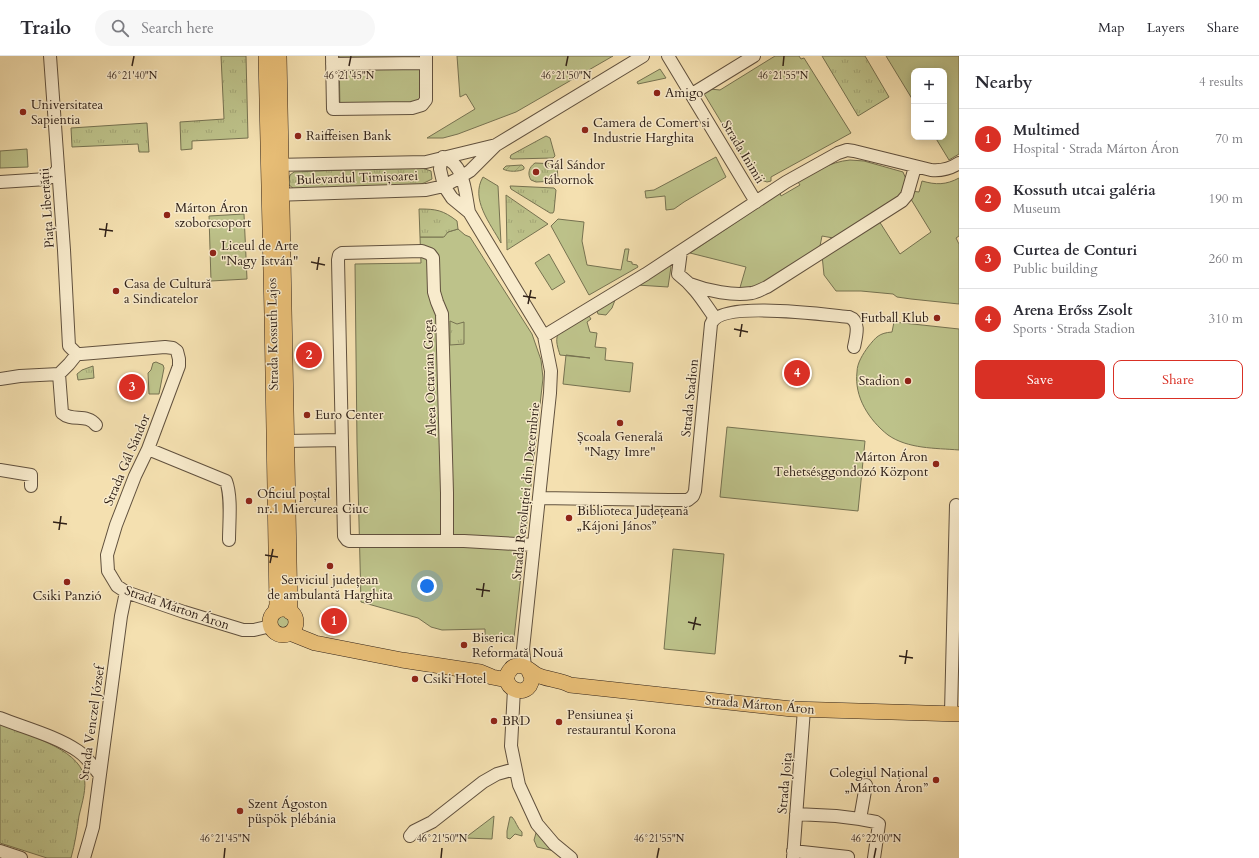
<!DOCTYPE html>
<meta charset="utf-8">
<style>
:root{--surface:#fff;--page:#f7f7f7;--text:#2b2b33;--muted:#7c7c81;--line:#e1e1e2;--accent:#d93025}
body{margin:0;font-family:Cardo,serif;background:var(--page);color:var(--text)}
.controls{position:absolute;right:12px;top:12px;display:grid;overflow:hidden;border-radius:8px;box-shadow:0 2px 10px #0003}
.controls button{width:36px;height:36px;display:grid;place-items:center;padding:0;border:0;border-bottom:1px solid var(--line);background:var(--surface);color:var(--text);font:20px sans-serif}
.you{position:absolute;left:427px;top:530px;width:14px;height:14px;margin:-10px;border:3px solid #fff;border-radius:50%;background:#1a73e8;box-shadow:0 0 0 6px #1a73e833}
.badge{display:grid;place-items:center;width:26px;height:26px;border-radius:50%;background:var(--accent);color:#fff;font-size:13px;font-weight:700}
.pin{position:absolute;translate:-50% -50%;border:2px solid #fff;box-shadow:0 1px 4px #0006}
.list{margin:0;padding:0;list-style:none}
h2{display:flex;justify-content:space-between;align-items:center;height:52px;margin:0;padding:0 16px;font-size:17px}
h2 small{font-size:13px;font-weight:400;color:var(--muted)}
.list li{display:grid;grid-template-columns:26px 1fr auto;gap:12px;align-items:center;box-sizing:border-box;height:60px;padding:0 16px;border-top:1px solid var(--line)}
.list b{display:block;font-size:15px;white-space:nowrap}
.list p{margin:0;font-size:13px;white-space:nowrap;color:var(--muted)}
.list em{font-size:13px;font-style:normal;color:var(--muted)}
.actions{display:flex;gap:8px;padding:12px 16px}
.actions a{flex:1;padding:9px 0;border:1px solid var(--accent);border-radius:8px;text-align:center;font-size:14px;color:var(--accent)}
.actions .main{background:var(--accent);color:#fff}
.icon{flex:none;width:22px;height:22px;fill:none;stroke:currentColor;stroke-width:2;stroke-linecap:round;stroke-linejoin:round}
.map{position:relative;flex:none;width:959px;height:802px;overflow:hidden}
header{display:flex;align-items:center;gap:24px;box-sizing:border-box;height:56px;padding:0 20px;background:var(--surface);border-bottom:1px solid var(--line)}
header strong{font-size:19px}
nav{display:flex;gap:22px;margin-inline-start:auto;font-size:14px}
.search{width:280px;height:36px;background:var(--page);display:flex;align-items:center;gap:10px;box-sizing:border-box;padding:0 14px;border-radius:22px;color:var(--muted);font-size:15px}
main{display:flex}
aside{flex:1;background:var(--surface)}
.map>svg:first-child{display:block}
</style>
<header>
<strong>Trailo</strong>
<div class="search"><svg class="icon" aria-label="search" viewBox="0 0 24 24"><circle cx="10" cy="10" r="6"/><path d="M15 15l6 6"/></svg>Search here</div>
<nav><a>Map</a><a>Layers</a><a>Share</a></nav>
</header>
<main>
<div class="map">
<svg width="959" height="802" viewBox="0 0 959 802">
<defs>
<pattern id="park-tufts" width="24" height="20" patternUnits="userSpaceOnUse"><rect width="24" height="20" fill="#bdc28a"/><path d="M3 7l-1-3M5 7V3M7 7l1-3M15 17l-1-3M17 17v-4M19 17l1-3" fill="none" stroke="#a3a676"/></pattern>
<pattern id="garden-furrows" width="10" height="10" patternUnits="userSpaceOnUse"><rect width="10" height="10" fill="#bdc28a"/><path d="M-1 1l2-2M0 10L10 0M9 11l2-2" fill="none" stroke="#a3a676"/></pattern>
</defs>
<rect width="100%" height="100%" fill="#f4e0b0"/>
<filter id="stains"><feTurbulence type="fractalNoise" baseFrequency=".005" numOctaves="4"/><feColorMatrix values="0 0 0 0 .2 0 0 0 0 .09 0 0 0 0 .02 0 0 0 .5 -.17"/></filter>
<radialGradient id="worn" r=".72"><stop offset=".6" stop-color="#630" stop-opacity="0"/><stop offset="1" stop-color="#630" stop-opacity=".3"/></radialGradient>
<path fill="#bdc28a" stroke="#767251" d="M339,0H420L421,39L419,45L414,49L340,53Z
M457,0H613L516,56L458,78L443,82H427L475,53L466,38L460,41Z
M775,0H799L801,3L804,2L851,77L780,116L771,121V125L767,126L755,122L703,36L710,33L720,34Z
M886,0H959V98L949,104L935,81H944V15H914V46Z
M660,13L666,22L638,28L637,26Z
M27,93L28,111L0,112V95Z
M716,101L726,121L684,146L674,153L666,154L665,140L646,142L645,135L654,134Z
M850,104L864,105L903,116L906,123L902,138L839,183L822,180L819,195L751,234L739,235L746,211L690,197L780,137L781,140L800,129L798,126C815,116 829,106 850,104Z
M483,121L498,130L501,187C490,167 470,143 483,121Z
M959,122V180L956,182L959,188V248L911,243L897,241L893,238L861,235H836L824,219L822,199L879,165L900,198L931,176L909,140L911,135L919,136L922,125C936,129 946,129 959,122Z
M244,158L247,223L211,225L209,160Z
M558,163L584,166L582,185L587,209L621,214L625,193H629L627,205L632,206V208L637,209L638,211L589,239L551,170Z
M458,173L465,179L470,181L532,278L541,304L543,322L514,582L485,581V573L442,574L431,571L418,562L361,546L357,387L355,208L421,207L420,181H443L448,176Z
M549,198L565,226L552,234L535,207Z
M670,209L671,211L668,231L637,229Z
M614,242L615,244L612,252L606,259L598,258L597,255Z
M589,260L591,263L587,266L590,276L597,277L595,291L606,292L605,304L633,307L630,336L563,328L566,299L590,302L560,299C558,292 555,285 558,278Z
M894,266L959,273V394C935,392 908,393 888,379C869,364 854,341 857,316C857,307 863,298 868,291C876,281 879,277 892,276Z
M156,306L163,309L164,312L159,338H149L148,317L151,314L153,307Z
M727,371L865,385L858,455L720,441Z
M673,493L724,498L715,598L664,593Z
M276 566a7 7 0 1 1 14 0a7 7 0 1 1-14 0Z
M494,760L492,783L465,782Z
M510,761H512C516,765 517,772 522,776V780L515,778L510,783L507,782V775Z
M536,777L559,796L537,791L534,784Z"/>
<path fill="url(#park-tufts)" stroke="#767251" d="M221,0H246L248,82L192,85V93L181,94L180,66L224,63Z
M822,0H865L889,41L858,60Z
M147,67L149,96H139L138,88L72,91L71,72Z
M546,80L550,82L555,100L553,102L512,103L510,102L511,99Z
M535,107L557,108L558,124L557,125L536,126L531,124C527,118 529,111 535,107Z
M419,111L431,115L432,123L424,127L417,129L294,133L288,128L290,119L294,116Z
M510,130H512L554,132L556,134L554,155L553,157H550L511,133Z
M506,139L548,168L507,194Z
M419,153C436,153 443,154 457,165L458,173L448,176L444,181H420Z
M450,265L457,268L464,266V288L450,289Z
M93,310L94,322L78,324L77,318L82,314Z
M0,668C24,678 78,692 84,720C87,732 82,747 79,760C77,774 75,788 71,802H47L0,787Z"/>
<path fill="url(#garden-furrows)" stroke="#767251" d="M522,109L524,111V113C519,116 508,116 503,113L506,110Z"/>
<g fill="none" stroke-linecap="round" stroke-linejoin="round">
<defs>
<path id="minor" d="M50,0L64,194L69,290L77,298H81L165,291L173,292L177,295L179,303V310L148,393L135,420L116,469L107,499L108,515L117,530L126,536L184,556L243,574H254L271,570
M332,0L333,53L412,52L422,49L426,44V0
M668,0L756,146
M332,8L426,7
M692,38L754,0
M273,109L426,106L496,89
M0,126L47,123L53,119L58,113
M273,139L426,134L444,130L457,123L470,115L496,89L643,0
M469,156C465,137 465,108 443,101L441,105L440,113L444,130L452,142L469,156L544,280L551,315L550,337L523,593L525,611
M681,195L678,218C695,231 703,245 715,262
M690,228C708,235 733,240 752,237C757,236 762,233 767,231L902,145L907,139L915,111
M544,280L646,218L786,126L838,97L847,94L854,95L931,114C942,115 950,113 959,107
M59,318L62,357C72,366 87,357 96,369
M0,323L20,320L59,318L69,308L77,298
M286,385L342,384
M148,393L226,425C232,441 229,467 229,484
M0,414L31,419V430
M539,442L669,444H688L693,440L695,435L711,268C720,244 827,259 849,261C861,265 856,281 854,291
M447,485V437L442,258L437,246L434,236L433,202L430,198L422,195L342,197L339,199L338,204L344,480L347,484L349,485H464L534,489
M514,633L511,690L519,729L537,768L554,788L571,802
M951,657L956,449
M0,662C25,672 56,680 78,695C87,701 93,710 99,718
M866,729L860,763L876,766L879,768L874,802
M796,758L836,760L860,763
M410,780L414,775L432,766L483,726L497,718L515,713
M0,795L21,802
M793,795L848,801
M84,802L93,771L121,560L126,536
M793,802L804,653"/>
<path id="major" d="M266,0L272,258L277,549L275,556
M279,0L290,556
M270 566a13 13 0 1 1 26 0a13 13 0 1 1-26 0Z
M290,577L315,587L402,604L480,616L492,621L507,624
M528,613L532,622C529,647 495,630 511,613C513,610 518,609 522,610C527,611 531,615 535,618C546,624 559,623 570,629L792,653L959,658"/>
</defs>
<use href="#minor" stroke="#61513e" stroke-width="14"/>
<use href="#major" stroke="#302118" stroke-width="16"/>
<use href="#minor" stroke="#f8ebcc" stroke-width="12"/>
<use href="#major" stroke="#eac078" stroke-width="15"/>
</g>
<path fill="none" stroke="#302118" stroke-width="1.5" d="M132,10L134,0M349,10L351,0M566,10L568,0M783,10L784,0M99,173L113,175M105,181L107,167M311,206L325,209M317,214L319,201M523,240L536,242M528,248L531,234M734,273L748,276M740,281L742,268M53,466L67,468M59,474L61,460M265,499L278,501M270,507L273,493M476,533L490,535M482,541L484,527M688,566L701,569M693,574L696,561M899,600L913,602M905,608L907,594M224,802L225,792M441,802L442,792M657,802L659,792M874,802L876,792"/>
<g fill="#8f2418" stroke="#f8ebcc" stroke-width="1.5">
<circle cx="657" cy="37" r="4"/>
<circle cx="23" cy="56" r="4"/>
<circle cx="585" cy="74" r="4"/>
<circle cx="298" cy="80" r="4"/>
<circle cx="536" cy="116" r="4"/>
<circle cx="167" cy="159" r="4"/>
<circle cx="213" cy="197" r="4"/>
<circle cx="116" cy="235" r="4"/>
<circle cx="937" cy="262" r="4"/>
<circle cx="908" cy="325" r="4"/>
<circle cx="307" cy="359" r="4"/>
<circle cx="620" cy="367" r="4"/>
<circle cx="936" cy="408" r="4"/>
<circle cx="249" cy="445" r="4"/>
<circle cx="569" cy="462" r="4"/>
<circle cx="330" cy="510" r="4"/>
<circle cx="67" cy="526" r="4"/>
<circle cx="464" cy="589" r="4"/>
<circle cx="415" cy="623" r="4"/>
<circle cx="494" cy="665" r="4"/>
<circle cx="559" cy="666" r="4"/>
<circle cx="936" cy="724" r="4"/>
<circle cx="240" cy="755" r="4"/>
</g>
<g text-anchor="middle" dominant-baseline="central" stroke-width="3" stroke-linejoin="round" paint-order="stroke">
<g font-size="13" fill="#302118" stroke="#f8ebcc" text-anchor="start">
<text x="665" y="37">Amigo</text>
<text x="31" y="49">Universitatea<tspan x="31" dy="15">Sapientia</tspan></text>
<text x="593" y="67">Camera de Comert si<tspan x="593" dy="15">Industrie Harghita</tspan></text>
<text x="306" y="80">Raiffeisen Bank</text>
<text x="544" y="109">Gál Sándor<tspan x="544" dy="15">tábornok</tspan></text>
<text x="175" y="152">Márton Áron<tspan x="175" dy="15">szoborcsoport</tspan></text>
<text x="221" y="190">Liceul de Arte<tspan x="221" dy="15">"Nagy István"</tspan></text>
<text x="124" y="228">Casa de Cultură<tspan x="124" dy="15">a Sindicatelor</tspan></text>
<text x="929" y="262" text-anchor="end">Futball Klub</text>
<text x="900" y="325" text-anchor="end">Stadion</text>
<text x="315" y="359">Euro Center</text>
<text x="620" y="381" text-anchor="middle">Școala Generală<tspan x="620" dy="15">"Nagy Imre"</tspan></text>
<text x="928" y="401" text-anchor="end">Márton Áron<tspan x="928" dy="15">Tehetsésggondozó Központ</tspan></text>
<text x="257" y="438">Oficiul poștal<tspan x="257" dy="15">nr.1 Miercurea Ciuc</tspan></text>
<text x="577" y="455">Biblioteca Județeană<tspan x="577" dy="15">„Kájoni János”</tspan></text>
<text x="330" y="524" text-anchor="middle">Serviciul județean<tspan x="330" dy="15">de ambulantă Harghita</tspan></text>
<text x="67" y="540" text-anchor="middle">Csiki Panzió</text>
<text x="472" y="582">Biserica<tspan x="472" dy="15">Reformată Nouă</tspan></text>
<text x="423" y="623">Csiki Hotel</text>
<text x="567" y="659">Pensiunea și<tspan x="567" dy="15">restaurantul Korona</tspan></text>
<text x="502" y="665">BRD</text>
<text x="928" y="717" text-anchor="end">Colegiul Național<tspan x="928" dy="15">„Márton Áron”</tspan></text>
<text x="248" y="748">Szent Ágoston<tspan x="248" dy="15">püspök plébánia</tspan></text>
</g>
<g font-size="13" fill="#302118" stroke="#f8ebcc">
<text transform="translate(743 96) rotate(59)">Strada Inimii</text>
<text transform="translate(357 122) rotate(-2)">Bulevardul Timișoarei</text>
<text transform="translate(47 152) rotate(-94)">Piața Libertății</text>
<text transform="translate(273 278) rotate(-91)">Strada Kossuth Lajos</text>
<text transform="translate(430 322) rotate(-92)">Aleea Octavian Goga</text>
<text transform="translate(690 342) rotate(-84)">Strada Stadion</text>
<text transform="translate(127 404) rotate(-67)">Strada Gál Sándor</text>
<text transform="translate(526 435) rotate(-84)">Strada Revoluției din Decembrie</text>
<text transform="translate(177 552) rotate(19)">Strada Márton Áron</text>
<text transform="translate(760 649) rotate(5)">Strada Márton Áron</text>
<text transform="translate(92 667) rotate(-82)">Strada Venczel József</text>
<text transform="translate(785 727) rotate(-85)">Strada Joița</text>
</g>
</g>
<g font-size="10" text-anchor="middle" fill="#302118" stroke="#f8ebcc" stroke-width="3" stroke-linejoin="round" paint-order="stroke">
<text x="132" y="23">46°21'40"N</text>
<text x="349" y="23">46°21'45"N</text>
<text x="566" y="23">46°21'50"N</text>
<text x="783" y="23">46°21'55"N</text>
<text x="225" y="786">46°21'45"N</text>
<text x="442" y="786">46°21'50"N</text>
<text x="659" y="786">46°21'55"N</text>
<text x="876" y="786">46°22'00"N</text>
</g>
<rect width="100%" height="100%" filter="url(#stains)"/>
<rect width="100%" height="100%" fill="url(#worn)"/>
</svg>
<div class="controls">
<button>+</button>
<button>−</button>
</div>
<div class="you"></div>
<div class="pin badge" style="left:334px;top:565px">1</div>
<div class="pin badge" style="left:309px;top:299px">2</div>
<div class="pin badge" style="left:132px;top:331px">3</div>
<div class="pin badge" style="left:797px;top:317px">4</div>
</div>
<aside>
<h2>Nearby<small>4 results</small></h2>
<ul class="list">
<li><span class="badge">1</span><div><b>Multimed</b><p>Hospital · Strada Márton Áron</p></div><em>70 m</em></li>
<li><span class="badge">2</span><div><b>Kossuth utcai galéria</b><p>Museum</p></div><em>190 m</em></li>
<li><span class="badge">3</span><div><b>Curtea de Conturi</b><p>Public building</p></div><em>260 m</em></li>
<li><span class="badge">4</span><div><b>Arena Erőss Zsolt</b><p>Sports · Strada Stadion</p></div><em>310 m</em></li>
</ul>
<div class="actions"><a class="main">Save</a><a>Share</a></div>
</aside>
</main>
